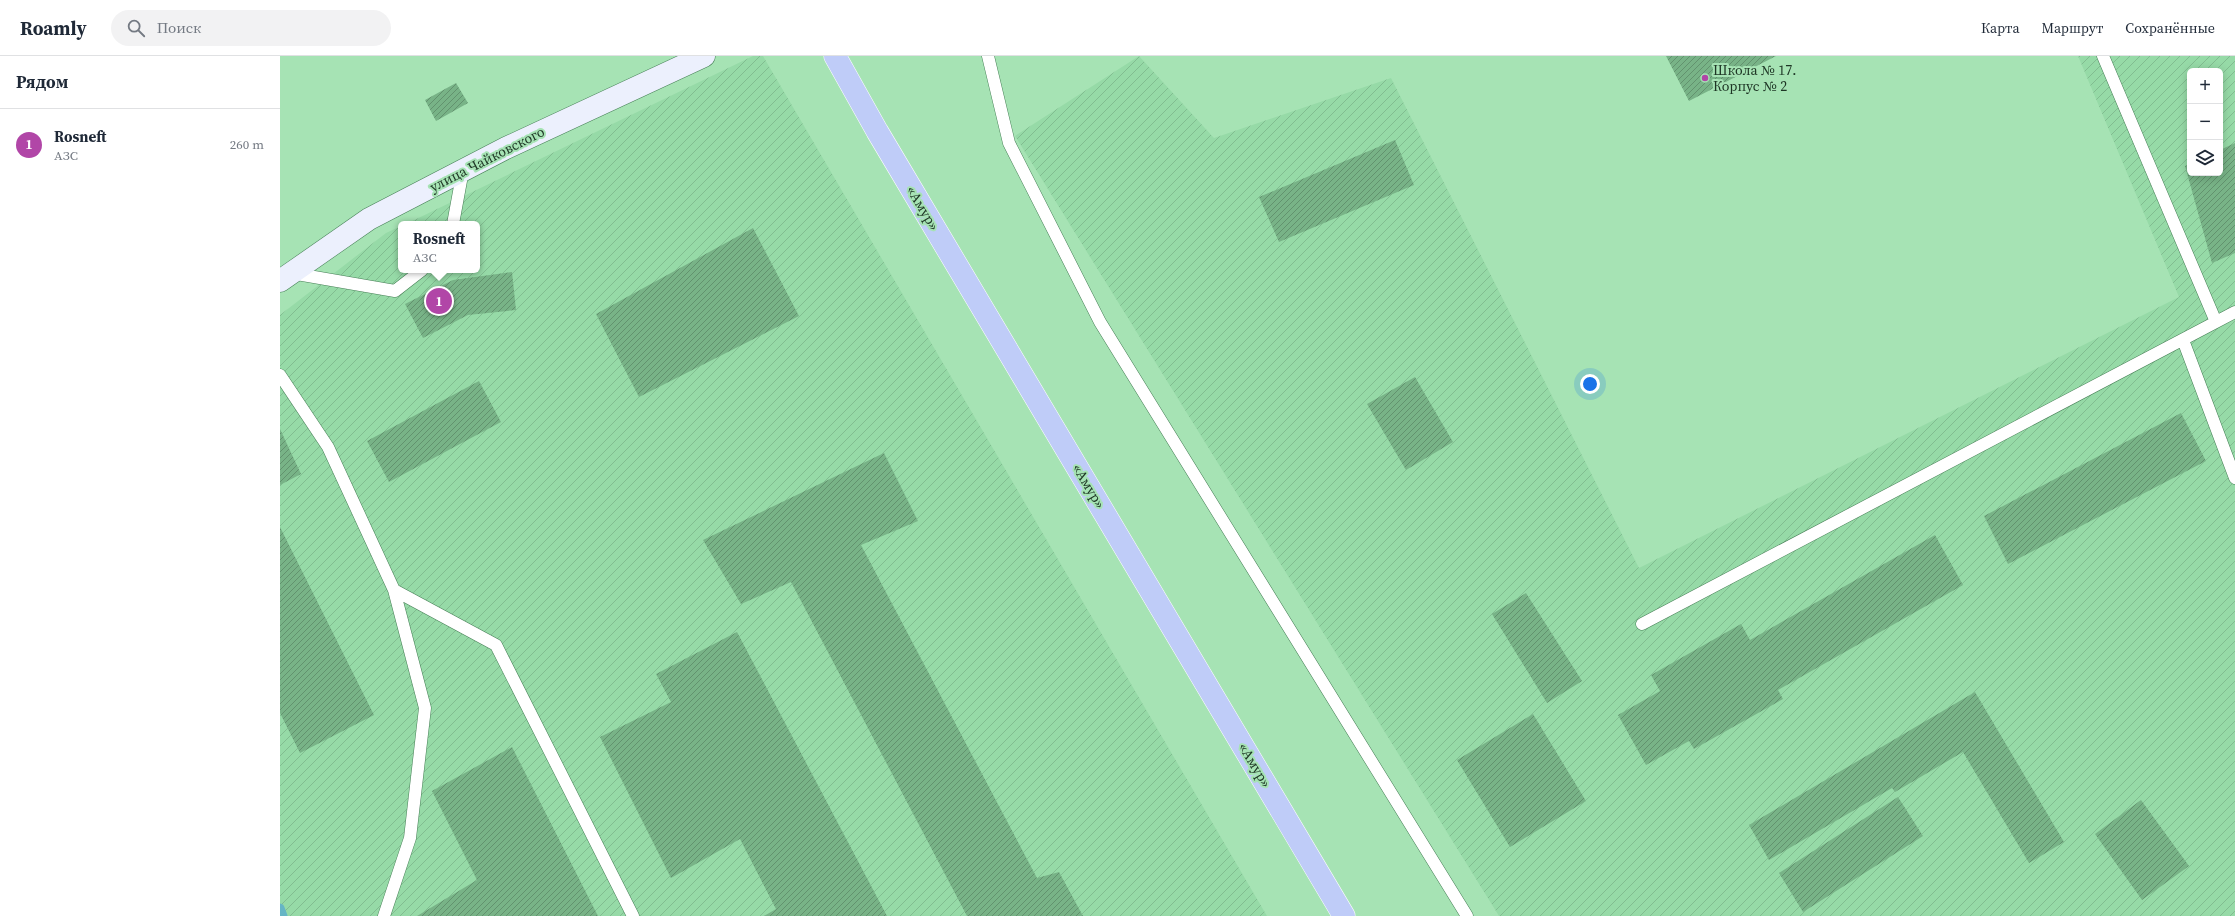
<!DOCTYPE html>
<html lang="ru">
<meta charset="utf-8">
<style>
:root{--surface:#fff;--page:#f2f2f3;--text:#1f2937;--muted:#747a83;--line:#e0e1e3;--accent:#b146a7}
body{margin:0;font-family:"Source Serif 4",serif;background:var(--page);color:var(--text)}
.controls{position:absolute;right:12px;top:12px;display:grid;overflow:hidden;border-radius:6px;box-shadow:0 2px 10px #0003}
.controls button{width:36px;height:36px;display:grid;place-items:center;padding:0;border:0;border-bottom:1px solid var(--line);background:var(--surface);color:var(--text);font:20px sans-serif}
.you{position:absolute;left:1310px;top:328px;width:14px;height:14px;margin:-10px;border:3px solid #fff;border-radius:50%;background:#1a73e8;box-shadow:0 0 0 6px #1a73e833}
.badge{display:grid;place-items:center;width:26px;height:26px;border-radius:50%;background:var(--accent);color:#fff;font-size:13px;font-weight:700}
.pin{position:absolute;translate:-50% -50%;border:2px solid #fff;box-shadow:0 1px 4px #0006}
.popup{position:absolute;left:118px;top:165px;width:82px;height:52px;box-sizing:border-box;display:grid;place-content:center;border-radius:6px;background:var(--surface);filter:drop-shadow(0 1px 3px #0005);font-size:13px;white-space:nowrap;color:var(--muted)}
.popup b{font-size:15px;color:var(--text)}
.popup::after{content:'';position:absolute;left:50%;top:100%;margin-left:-8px;border:8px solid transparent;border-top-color:var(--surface)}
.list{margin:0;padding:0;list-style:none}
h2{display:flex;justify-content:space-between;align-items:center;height:52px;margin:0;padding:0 16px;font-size:17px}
h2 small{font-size:13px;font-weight:400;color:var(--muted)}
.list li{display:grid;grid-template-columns:26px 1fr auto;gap:12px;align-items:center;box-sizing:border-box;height:72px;padding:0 16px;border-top:1px solid var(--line)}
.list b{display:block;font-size:15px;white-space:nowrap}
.list p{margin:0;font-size:13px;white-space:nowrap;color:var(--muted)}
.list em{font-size:13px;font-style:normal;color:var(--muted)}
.icon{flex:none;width:22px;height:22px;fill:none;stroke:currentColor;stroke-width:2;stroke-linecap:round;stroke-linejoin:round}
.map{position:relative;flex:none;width:1955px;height:860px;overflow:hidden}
header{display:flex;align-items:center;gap:24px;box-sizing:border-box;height:56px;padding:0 20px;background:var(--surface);border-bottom:1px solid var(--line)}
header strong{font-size:19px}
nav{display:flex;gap:22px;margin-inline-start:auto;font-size:14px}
.search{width:280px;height:36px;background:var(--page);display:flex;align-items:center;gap:10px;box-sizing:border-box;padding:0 14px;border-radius:22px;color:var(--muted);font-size:15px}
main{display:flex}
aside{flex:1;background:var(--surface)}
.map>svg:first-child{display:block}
</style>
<header>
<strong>Roamly</strong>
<div class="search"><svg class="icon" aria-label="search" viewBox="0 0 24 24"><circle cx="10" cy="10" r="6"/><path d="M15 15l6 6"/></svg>Поиск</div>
<nav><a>Карта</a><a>Маршрут</a><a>Сохранённые</a></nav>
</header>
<main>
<aside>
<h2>Рядом<small></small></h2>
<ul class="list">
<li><span class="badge">1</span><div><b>Rosneft</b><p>АЗС</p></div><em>260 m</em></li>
</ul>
</aside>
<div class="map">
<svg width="1955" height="860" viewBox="0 0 1955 860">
<defs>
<pattern id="industrial-furrows" width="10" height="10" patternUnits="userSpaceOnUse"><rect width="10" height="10" fill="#96daa7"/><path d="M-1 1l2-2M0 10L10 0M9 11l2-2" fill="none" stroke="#81bc90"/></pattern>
<pattern id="building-hatch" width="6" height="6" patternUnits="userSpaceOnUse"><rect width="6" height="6" fill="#78b387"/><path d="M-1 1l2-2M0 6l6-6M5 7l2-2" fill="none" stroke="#62926e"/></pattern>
</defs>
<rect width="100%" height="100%" fill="#a6e3b4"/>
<path fill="url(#industrial-furrows)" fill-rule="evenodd" d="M473,0H483L987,860H0V259L106,177L121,170V214H197V168H126Z
M859,0L934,82L1111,22L1359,512L1899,241L1798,0H1955V860H1219L735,80ZM1910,15H1940V117H1910Z"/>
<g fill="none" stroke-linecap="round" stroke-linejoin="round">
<path stroke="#66b5c5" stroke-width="9" d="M0,852L3,860"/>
</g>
<path fill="url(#building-hatch)" d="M1386,0H1496L1409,45Z
M176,27L188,47L156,65L145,44Z
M1115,84L1134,129L999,186L979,141Z
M1955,87V197L1932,207L1905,110L1910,108V117H1940V94Z
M473,172L519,260L359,341L316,258Z
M232,216L236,254L188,259L143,282L125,248L173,224Z
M1135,321L1173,386L1126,414L1087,348Z
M199,325L221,366L109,426L87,385Z
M1901,357L1926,405L1728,508L1704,460Z
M0,373L21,418L0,429Z
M604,397L638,465L581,489L757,822L779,816L803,860H687L511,526L461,548L423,484Z
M0,471L94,659L20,697L0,657Z
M1655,479L1683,529L1498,634L1503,643L1414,693L1409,685L1366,709L1338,659L1380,635L1371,619L1461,568L1470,584Z
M1246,537L1302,625L1267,647L1212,558Z
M457,576L607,860H484L496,853L460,783L391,822L320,681L391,646L376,618Z
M1695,636L1784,786L1749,807L1683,696L1615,736L1612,732L1489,804L1469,769Z
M1253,658L1306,745L1230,791L1177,704Z
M232,691L318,860H137L197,824L152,735Z
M1618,741L1643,780L1523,856L1499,817Z
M1861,744L1909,810L1862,844L1815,778Z"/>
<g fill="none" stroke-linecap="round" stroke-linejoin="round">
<defs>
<path id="lane" d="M708,0L729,87L820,266L1187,860
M173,168L183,114
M11,217L115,235L142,214
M1936,266L1955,256
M1903,284L1955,422
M0,319L48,391L114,534L145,652L130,782L104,860
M114,534L216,589L353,860
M1362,568L1936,266L1823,0"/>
<path id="secondary" d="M0,225L89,163L226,92L424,0"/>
<path id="highway" d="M555,0L597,75L1064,860"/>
</defs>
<use href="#lane" stroke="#467f56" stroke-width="13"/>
<use href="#secondary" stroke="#467f56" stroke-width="23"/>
<use href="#highway" stroke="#fff" stroke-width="23"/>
<use href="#lane" stroke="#fff" stroke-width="12"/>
<use href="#secondary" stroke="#ecf0fd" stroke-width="22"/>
<use href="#highway" stroke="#bfccf8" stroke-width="22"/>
</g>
<circle fill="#b146a7" stroke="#a6e3b4" stroke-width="1.5" cx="1425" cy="22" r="4"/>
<g text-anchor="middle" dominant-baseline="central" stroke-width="4" stroke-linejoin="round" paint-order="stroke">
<g font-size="14" fill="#1d3524" stroke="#a6e3b4" text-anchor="start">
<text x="1433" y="14">Школа № 17.<tspan x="1433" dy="16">Корпус № 2</tspan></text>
</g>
<g font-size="14" fill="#1d3524" stroke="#a6e3b4">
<text transform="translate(207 103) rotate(-27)">улица Чайковского</text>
<text transform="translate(643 152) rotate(59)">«Амур»</text>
<text transform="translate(809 430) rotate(59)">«Амур»</text>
<text transform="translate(975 709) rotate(59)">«Амур»</text>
</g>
</g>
</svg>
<div class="controls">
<button>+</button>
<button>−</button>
<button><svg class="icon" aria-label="layers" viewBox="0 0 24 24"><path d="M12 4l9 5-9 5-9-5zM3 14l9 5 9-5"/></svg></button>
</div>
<div class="you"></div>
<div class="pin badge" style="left:159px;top:245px">1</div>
<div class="popup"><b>Rosneft</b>АЗС</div>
</div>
</main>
